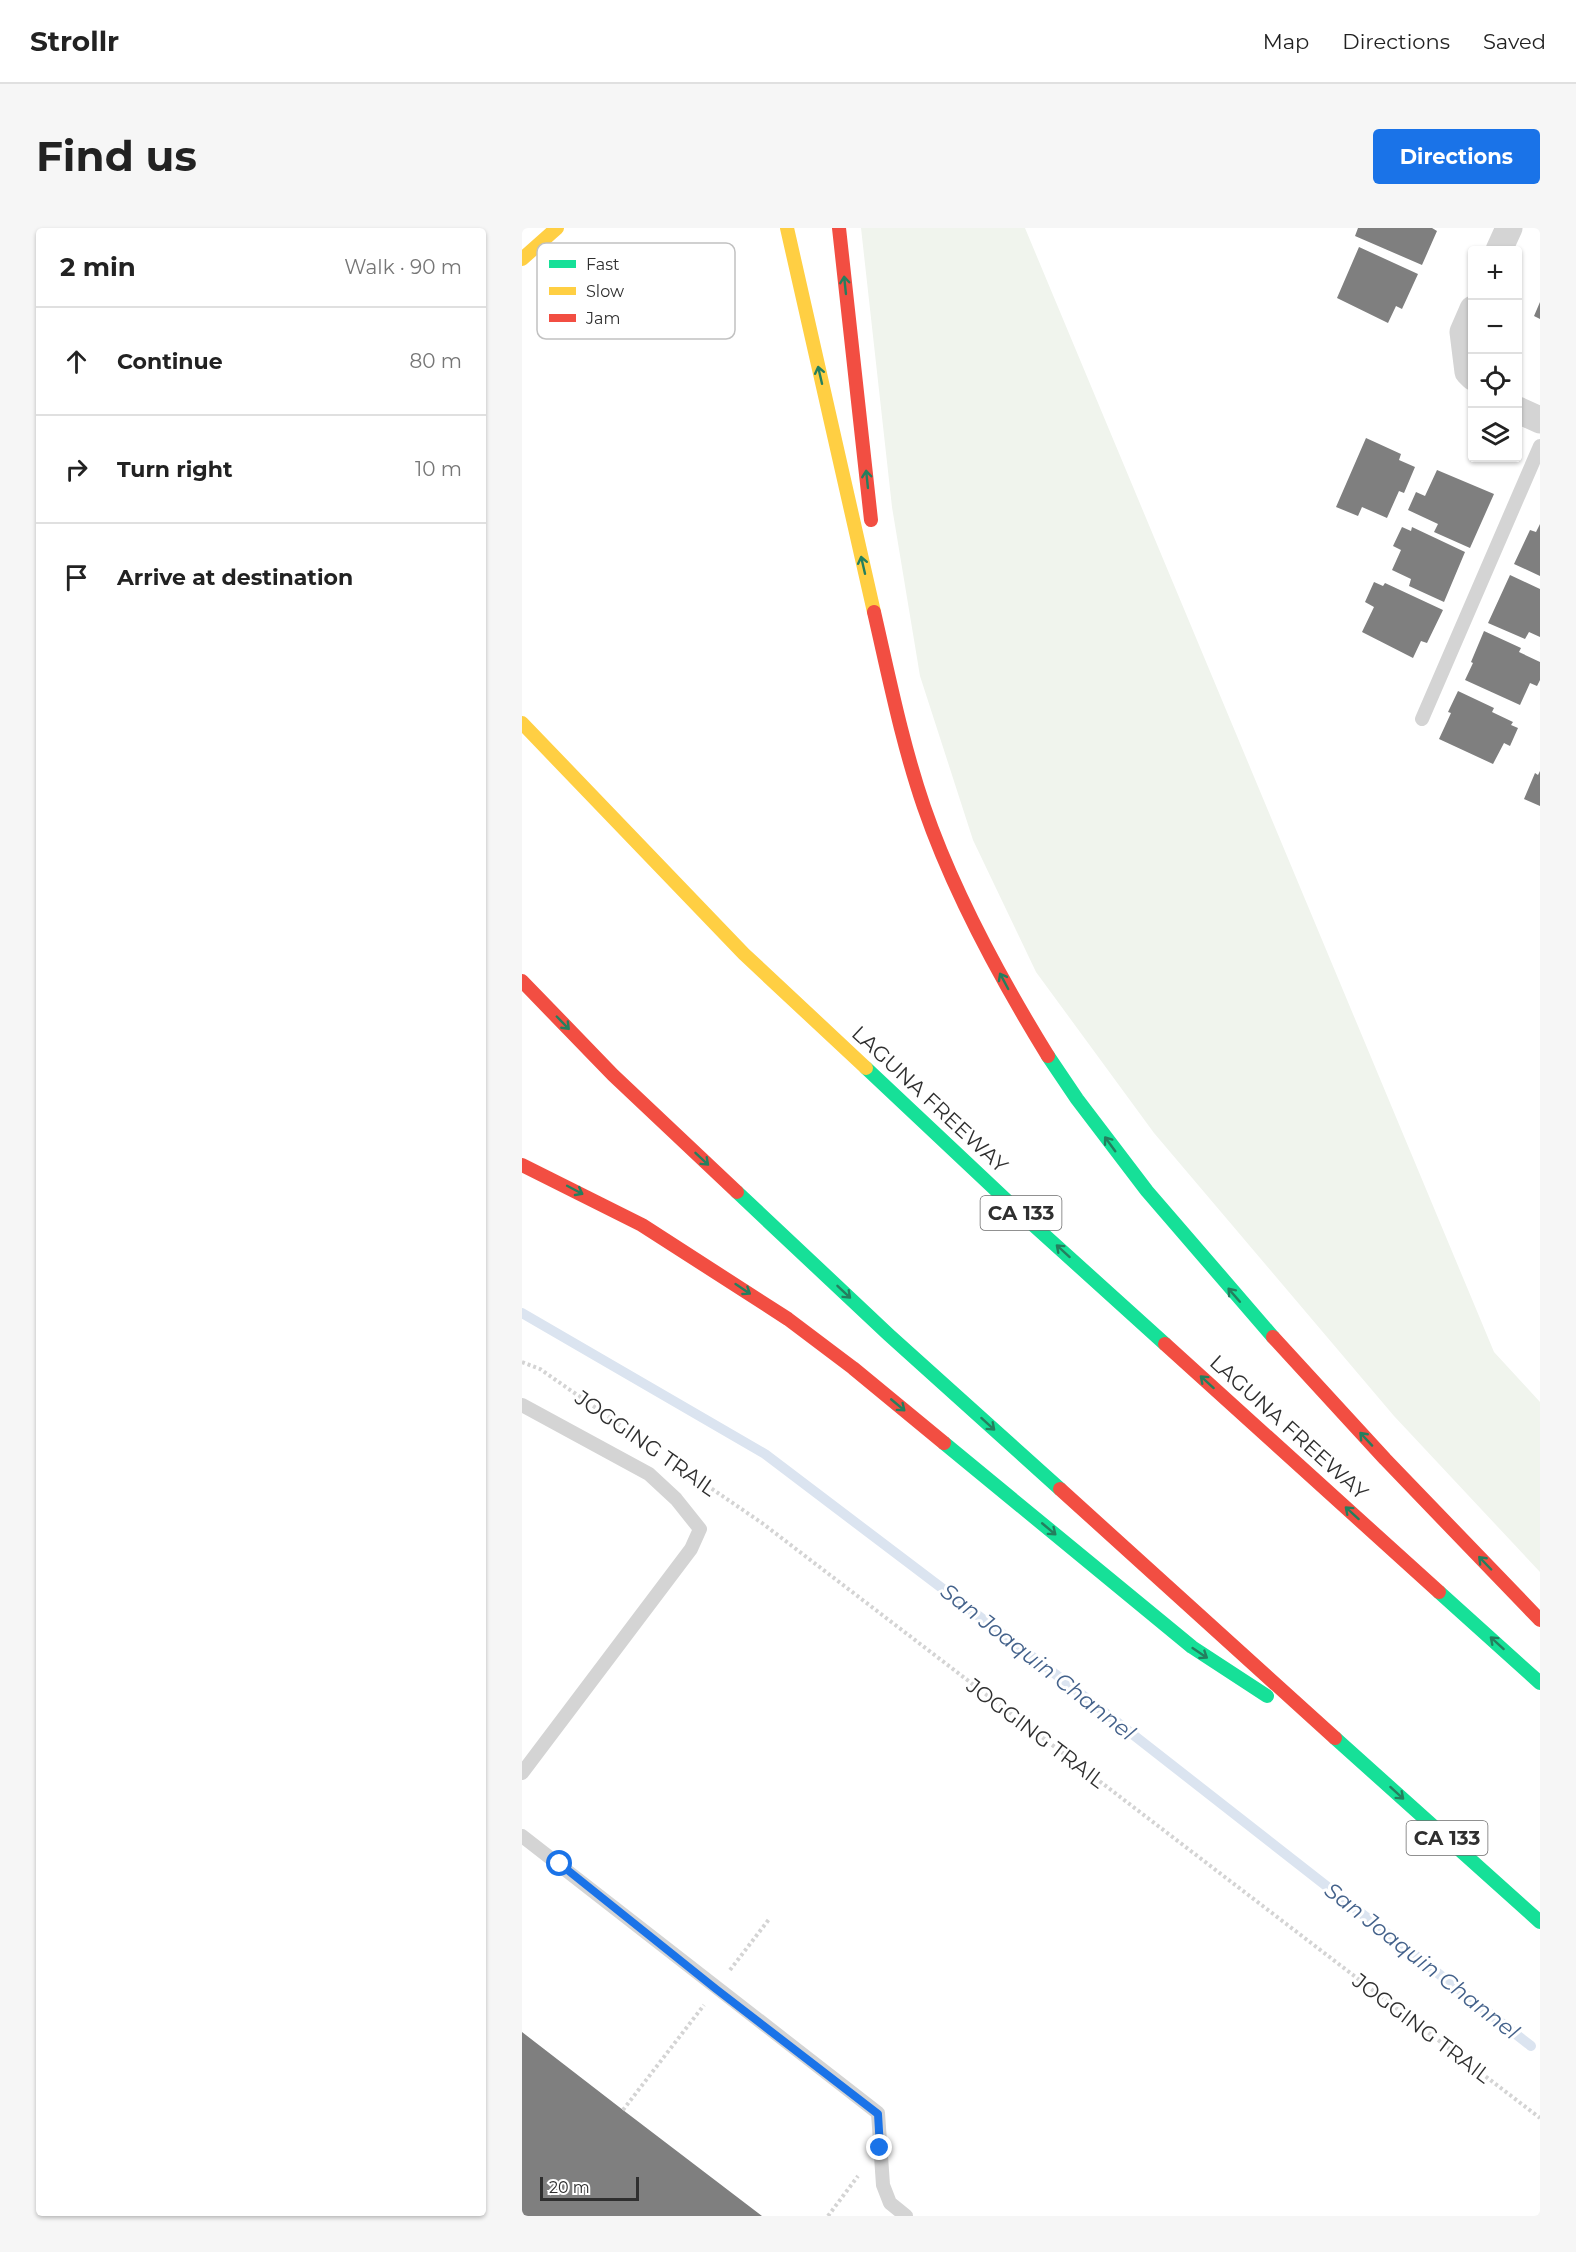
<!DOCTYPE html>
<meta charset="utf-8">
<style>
:root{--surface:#fff;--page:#f6f6f6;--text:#222;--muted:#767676;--line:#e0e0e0;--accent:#1a73e8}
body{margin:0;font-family:Montserrat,sans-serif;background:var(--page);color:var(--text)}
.controls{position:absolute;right:18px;top:18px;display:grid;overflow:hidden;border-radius:6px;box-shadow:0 2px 4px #0004}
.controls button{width:54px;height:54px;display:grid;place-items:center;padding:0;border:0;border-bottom:2px solid var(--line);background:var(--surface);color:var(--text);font:30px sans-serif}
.scale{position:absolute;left:18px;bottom:15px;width:99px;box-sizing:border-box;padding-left:6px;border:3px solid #2f2f2f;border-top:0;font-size:16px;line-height:21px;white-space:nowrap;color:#2f2f2f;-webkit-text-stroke:4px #fff;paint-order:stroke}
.stop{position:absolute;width:18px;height:18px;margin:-14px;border:4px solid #1a73e8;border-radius:50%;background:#fff}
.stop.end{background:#1a73e8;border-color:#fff;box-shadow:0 2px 6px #0008}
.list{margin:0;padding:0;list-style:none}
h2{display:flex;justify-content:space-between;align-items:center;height:78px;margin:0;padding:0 24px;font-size:26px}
h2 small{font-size:20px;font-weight:400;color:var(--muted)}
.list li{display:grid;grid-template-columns:39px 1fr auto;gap:18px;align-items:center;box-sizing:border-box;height:108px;padding:0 24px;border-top:2px solid var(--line)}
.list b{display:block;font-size:22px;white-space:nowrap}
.list em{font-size:20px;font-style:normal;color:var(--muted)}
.icon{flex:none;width:33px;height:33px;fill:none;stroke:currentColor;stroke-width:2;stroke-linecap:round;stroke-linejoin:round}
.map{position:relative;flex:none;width:1018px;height:1988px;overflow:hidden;border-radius:6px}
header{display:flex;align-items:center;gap:36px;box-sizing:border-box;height:84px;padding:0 30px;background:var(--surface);border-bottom:2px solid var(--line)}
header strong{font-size:28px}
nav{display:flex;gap:33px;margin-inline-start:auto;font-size:21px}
.intro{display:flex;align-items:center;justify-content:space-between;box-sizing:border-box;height:144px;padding:0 36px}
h1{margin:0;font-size:42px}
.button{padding:15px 27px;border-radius:6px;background:var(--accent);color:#fff;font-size:21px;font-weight:700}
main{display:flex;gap:36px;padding:0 36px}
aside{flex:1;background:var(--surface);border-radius:6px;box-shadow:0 2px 4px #0004}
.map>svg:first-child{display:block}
</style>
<header>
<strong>Strollr</strong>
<nav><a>Map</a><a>Directions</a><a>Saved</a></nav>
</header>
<div class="intro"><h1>Find us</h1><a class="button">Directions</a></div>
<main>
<aside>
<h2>2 min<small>Walk · 90 m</small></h2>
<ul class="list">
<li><svg class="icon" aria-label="ahead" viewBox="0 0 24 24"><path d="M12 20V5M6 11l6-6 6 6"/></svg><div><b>Continue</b></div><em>80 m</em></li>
<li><svg class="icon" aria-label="right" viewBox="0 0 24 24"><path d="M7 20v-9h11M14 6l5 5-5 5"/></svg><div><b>Turn right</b></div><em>10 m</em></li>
<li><svg class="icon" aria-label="arrive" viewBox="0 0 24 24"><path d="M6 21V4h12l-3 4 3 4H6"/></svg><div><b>Arrive at destination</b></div></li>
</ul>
</aside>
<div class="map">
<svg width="1018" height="1988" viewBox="0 0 1018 1988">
<rect width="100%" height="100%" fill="#fff"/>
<path fill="#f0f4ed" d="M339,0H503L972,1124L1018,1174V1344L872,1188L632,905L514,744L451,612L398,448L370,279Z"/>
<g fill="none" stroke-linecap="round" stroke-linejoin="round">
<path stroke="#dbe4f0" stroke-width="10" d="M0,1085L243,1226L545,1455L1009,1818"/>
</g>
<path fill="#7f7f7f" d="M836,0H910L915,3L900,37L833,8Z
M837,19L896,46L880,81L874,78L866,95L815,70Z
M1018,74V91L1012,88Z
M844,210L879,226L877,232L893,239L882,265L877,263L865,290L840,279L836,288L814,279Z
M915,242L972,266L948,320L912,304L916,296L886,282L894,264L903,268Z
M1018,296V348L992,336L1008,302L1014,304Z
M880,299L889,303L890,299L943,324L922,374L887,358L889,351L870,342L879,322L871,318Z
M988,347L1018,361V409L1007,404L1003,411L966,395Z
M852,354L861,358L863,355L921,382L905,415L899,413L891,430L840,404L852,379L843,374Z
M962,403L999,420L997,424L1018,434V452L1015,458L1008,455L998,477L943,452L951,435L949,434Z
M936,463L972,480L970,484L991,494L989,497L996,500L988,518L982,515L971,536L917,511L929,485L926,484Z
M1018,543V578L1002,571L1013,545L1016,547Z
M0,1804L101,1882L240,1988H0Z"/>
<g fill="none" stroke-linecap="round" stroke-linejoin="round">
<path stroke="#d4d4d4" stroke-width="4" stroke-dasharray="3 3" stroke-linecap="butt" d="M0,1134L18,1141L120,1212
M155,1237L240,1295L1018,1890
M208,1742L248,1690
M101,1882L182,1777
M306,1988L336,1948"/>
<path stroke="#d4d4d4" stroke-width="14" d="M900,491L1018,218
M0,1177L127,1246L154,1271L178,1301L169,1321L0,1545
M0,1608L356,1885L361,1957L368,1975L384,1988"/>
<path stroke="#d4d4d4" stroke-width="27" d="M977,22L987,0
M951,81L941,104L946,144L951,149
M996,182L1018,192"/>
<path stroke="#16e098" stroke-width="14" d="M526,828L555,871L625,963L751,1109
M344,840L497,984L643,1116
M215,964L367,1107L538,1261
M422,1215L670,1419L745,1468
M917,1364L1018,1455
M813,1510L1018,1694"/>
<path stroke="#ffcf43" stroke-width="14" d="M265,0L352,384
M0,31L35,0
M0,495L222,726L344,840"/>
<path stroke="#f24e42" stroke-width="14" d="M317,0L349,292
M352,384C367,449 380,515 402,579C432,666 478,750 526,828
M0,753L91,847L215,964
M0,937L120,997L266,1091L331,1140L422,1215
M751,1109L863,1231L1018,1392
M643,1116L917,1364
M538,1261L813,1510"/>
</g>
<defs><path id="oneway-shaft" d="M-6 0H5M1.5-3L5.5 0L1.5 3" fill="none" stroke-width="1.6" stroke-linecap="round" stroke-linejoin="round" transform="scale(1.5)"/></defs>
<g stroke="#247f5e">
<use href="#oneway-shaft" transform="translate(323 57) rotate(-96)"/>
<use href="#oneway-shaft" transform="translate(298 147) rotate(-103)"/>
<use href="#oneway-shaft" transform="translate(345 251) rotate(-96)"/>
<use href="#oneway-shaft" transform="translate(341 337) rotate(-103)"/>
<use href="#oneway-shaft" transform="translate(482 753) rotate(-118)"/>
<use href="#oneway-shaft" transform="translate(41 795) rotate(46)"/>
<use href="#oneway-shaft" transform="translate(588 916) rotate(-126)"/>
<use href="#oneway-shaft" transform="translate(180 931) rotate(43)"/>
<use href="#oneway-shaft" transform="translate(53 962) rotate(28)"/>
<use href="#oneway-shaft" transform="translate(541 1023) rotate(-138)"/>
<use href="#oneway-shaft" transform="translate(221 1061) rotate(34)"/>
<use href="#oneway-shaft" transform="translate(322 1064) rotate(43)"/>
<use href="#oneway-shaft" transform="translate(712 1067) rotate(-131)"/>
<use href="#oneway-shaft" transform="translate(685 1154) rotate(-138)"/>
<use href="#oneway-shaft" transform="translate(376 1177) rotate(40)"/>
<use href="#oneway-shaft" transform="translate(466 1196) rotate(42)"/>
<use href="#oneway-shaft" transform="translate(844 1211) rotate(-133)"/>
<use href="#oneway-shaft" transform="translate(830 1285) rotate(-138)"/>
<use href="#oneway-shaft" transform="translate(527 1301) rotate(40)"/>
<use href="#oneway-shaft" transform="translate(963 1335) rotate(-134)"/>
<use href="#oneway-shaft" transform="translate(975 1415) rotate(-138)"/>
<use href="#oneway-shaft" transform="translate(678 1425) rotate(34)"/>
<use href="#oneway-shaft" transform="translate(875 1565) rotate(42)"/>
</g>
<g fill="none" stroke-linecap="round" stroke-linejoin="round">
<path stroke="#1a73e8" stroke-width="8" d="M38,1636L194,1761L356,1886L358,1920"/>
</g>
<g text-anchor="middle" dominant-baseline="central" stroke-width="6" stroke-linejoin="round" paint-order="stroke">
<g fill="#fff" stroke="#6d6d6d" stroke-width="1.5">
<rect x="458.5" y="968" width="81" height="34" rx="4.5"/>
<rect x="884.5" y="1593" width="81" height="34" rx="4.5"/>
</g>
<g font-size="20" font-weight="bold" fill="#2f2f2f">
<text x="499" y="985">CA 133</text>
<text x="925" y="1610">CA 133</text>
</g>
<g font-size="21" fill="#2f2f2f" stroke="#fff">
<text transform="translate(408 871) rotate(43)">LAGUNA FREEWAY</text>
<text transform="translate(767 1199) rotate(42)">LAGUNA FREEWAY</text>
<text transform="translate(124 1215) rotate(35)">JOGGING TRAIL</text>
<text transform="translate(514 1505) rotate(37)">JOGGING TRAIL</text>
<text transform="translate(900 1800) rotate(37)">JOGGING TRAIL</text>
</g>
<g font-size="22" font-style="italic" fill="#44628b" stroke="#fff">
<text transform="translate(516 1434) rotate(38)">San Joaquin Channel</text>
<text transform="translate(900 1733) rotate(38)">San Joaquin Channel</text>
</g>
</g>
<rect x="15" y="15" width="198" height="96" rx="9" fill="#fff" stroke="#c1c1c1" stroke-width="1.5"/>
<rect x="27" y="32" width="27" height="8" fill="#16e098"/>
<rect x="27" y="59" width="27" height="8" fill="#ffcf43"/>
<rect x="27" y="86" width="27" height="8" fill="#f24e42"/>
<g font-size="16" fill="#2f2f2f">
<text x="64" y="42">Fast</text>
<text x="64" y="69">Slow</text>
<text x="64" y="96">Jam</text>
</g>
</svg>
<div class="controls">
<button>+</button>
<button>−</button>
<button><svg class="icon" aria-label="locate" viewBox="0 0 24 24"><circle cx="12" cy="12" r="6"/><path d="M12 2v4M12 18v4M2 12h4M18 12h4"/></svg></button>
<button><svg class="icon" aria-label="layers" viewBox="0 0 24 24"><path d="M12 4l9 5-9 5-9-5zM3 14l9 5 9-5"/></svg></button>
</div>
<div class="scale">20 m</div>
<div class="stop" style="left:38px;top:1636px"></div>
<div class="stop end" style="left:358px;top:1920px"></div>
</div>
</main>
